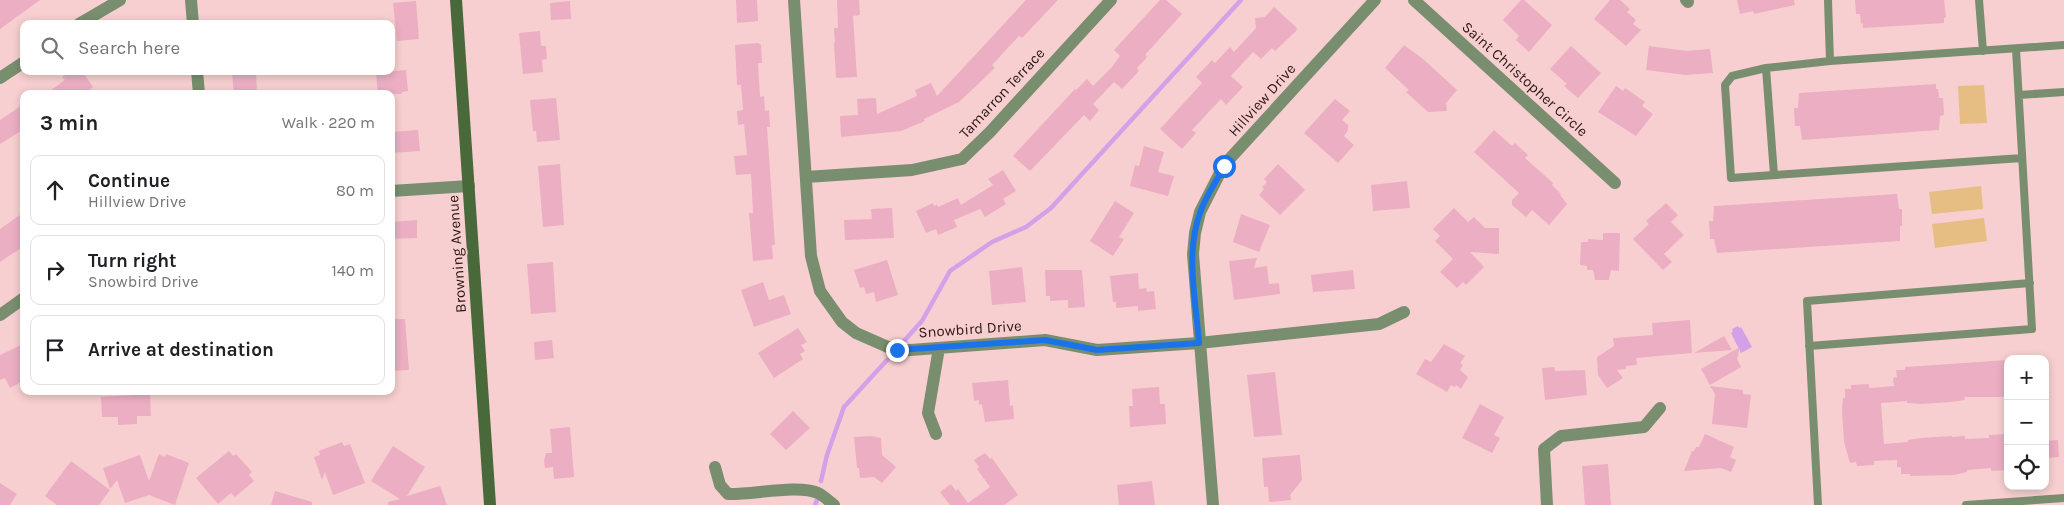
<!DOCTYPE html>
<meta charset="utf-8">
<style>
:root{--surface:#fff;--page:#f6f6f6;--text:#202124;--muted:#757577;--line:#e0e0e0}
body{margin:0;font-family:Karla,sans-serif;background:var(--page);color:var(--text)}
.controls{position:absolute;right:15px;bottom:15px;display:grid;overflow:hidden;border-radius:10px;box-shadow:0 2px 8px #0003}
.controls button{width:45px;height:45px;display:grid;place-items:center;padding:0;border:0;border-bottom:1px solid var(--line);background:var(--surface);color:var(--text);font:25px sans-serif}
.stop{position:absolute;width:15px;height:15px;margin:-11px;border:4px solid #1a73e8;border-radius:50%;background:#fff}
.stop.end{background:#1a73e8;border-color:#fff;box-shadow:0 1px 5px #0008}
.list{margin:0;padding:0;list-style:none}
h2{display:flex;justify-content:space-between;align-items:center;height:65px;margin:0;padding:0 20px;font-size:21px}
h2 small{font-size:16px;font-weight:400;color:var(--muted)}
.list li{display:grid;grid-template-columns:32px 1fr auto;gap:15px;align-items:center;box-sizing:border-box;height:70px;margin:0 10px 10px;padding:0 10px;border:1px solid var(--line);border-radius:10px}
.list b{display:block;font-size:19px;white-space:nowrap}
.list p{margin:0;font-size:16px;white-space:nowrap;color:var(--muted)}
.list em{font-size:16px;font-style:normal;color:var(--muted)}
.icon{flex:none;width:28px;height:28px;fill:none;stroke:currentColor;stroke-width:2;stroke-linecap:round;stroke-linejoin:round}
.map{position:relative;flex:none;width:2064px;height:505px;overflow:hidden}
.search{position:absolute;background:var(--surface);box-shadow:0 2px 8px #0003;left:20px;top:20px;width:375px;height:55px;display:flex;align-items:center;gap:12px;box-sizing:border-box;padding:0 18px;border-radius:10px;color:var(--muted);font-size:19px}
.panel{position:absolute;background:var(--surface);box-shadow:0 2px 8px #0003;left:20px;top:90px;width:375px;height:305px;border-radius:10px}
.map>svg:first-child{display:block}
</style>
<div class="map">
<svg width="2064" height="505" viewBox="0 0 2064 505">
<rect width="100%" height="100%" fill="#f7cfd0"/>
<path fill="#e6be83" d="M1984,85L1987,123L1960,124L1958,86Z
M1981,186L1983,209L1932,214L1929,192Z
M1984,218L1987,241L1935,248L1932,224Z"/>
<path fill="#d4a0e8" d="M1738,326L1739,328L1741,327L1752,347L1741,353L1731,333L1733,332L1732,329Z"/>
<g fill="none" stroke-linecap="round" stroke-linejoin="round">
<path stroke="#d4a0e8" stroke-width="4.5" d="M904,341L922,321L950,271L992,242L1026,227L1051,208L1241,0
M821,481L827,455L844,407L887,360
M815,505L817,500"/>
</g>
<path fill="#ecaec3" d="M0,0H40L0,29Z
M736,0H757L758,21L737,23Z
M837,0H859L860,15L853,16L857,77L836,78L834,43H835L834,28H838Z
M1026,0H1058L1022,38L1019,36L992,65L995,68L959,102L924,119L925,121L901,131L841,137L840,116L858,115L857,99L876,98L877,114L917,96L915,90L931,83L937,96Z
M1160,0H1166L1182,14L1145,55L1147,57L1137,68L1139,71L1122,89L1114,82L1093,104L1099,110L1090,121L1084,115L1030,171L1013,156L1075,89L1076,90L1087,79L1093,86L1112,67L1120,56L1114,50Z
M1521,0H1524L1552,25L1529,52L1516,40L1519,36L1503,20Z
M1610,0H1620L1630,9L1627,12L1636,20L1633,24L1641,30L1626,46L1594,19Z
M1737,0H1794L1795,5L1754,14L1753,11L1740,14Z
M1855,0H1944L1946,17L1944,18V23L1863,28V23L1861,24L1860,14H1856Z
M416,1L419,39L397,41L393,3Z
M570,1L571,19L551,20L550,3Z
M1274,7L1297,28L1296,31L1275,51L1272,48L1261,59L1253,52L1231,76L1243,87L1226,105L1221,99L1192,130L1196,133L1182,149L1160,129L1202,83L1196,77L1212,60L1215,63L1230,47L1234,52L1256,28L1255,18L1265,17Z
M540,31L541,46H546L547,59L542,60L543,72L523,74L519,33Z
M758,43L761,45L762,63H758L760,97L764,96L765,111L769,110L770,127H767L775,245H772L773,259L753,261L749,213H753L751,174L736,175L734,156L747,155L744,124L738,125L737,111L743,110L741,85H737L735,45Z
M1404,45L1423,59L1457,90L1446,103L1447,111L1428,112L1406,92L1409,90L1385,68Z
M1571,46L1601,73L1578,98L1564,86L1567,84L1550,69Z
M1649,46L1687,51L1710,49L1713,73L1685,75L1646,70Z
M406,70L408,91L402,92V94H378L376,73Z
M70,71H82L93,87L84,94H46L65,80L62,77Z
M256,71L257,94H234L232,73Z
M1936,84V89H1938L1939,98H1943L1944,115L1940,116L1939,130L1802,140L1800,126H1795L1794,108H1798L1799,93Z
M1616,86L1623,91L1625,88L1645,102L1642,106L1653,114L1636,136L1598,112Z
M556,98L560,140L537,142L536,131H533L530,100Z
M1335,99L1350,111L1342,120L1348,125V130L1344,136L1354,145L1338,163L1304,133Z
M24,104V129L0,144V120Z
M418,130L420,151L391,153V132Z
M1494,130L1512,146L1515,143L1528,155L1525,158L1553,183L1552,185L1561,194L1560,195L1567,204L1549,225L1532,210L1526,217L1512,205V200L1519,193L1474,152Z
M1144,146L1164,152L1158,172L1174,176L1168,196L1130,186L1135,165L1139,166Z
M560,164L564,225L543,227L538,166Z
M1278,164L1305,190L1280,215L1259,195L1264,189L1262,187L1267,182L1264,179Z
M1003,170L1016,191L1003,199L1006,204L985,217L980,209L954,220L957,227L938,235L936,229L926,233L916,211L933,203L934,206L937,204L938,207L958,198L961,205L993,185L988,179Z
M1407,181L1410,208L1373,211L1371,185Z
M1897,194L1899,209H1902V226H1900V241L1717,253L1714,239H1710L1709,221H1713L1714,206Z
M1115,201L1134,213L1119,237L1124,239L1113,256L1090,241Z
M1666,203L1678,215L1671,222L1684,235L1664,254L1672,262L1663,270L1633,239L1649,224L1646,221Z
M892,208L894,238L845,240L844,220L872,219L871,209Z
M1454,208L1468,222L1474,217L1485,228H1499V254L1470,252L1484,267L1466,285L1463,282L1457,288L1440,272L1453,259L1435,241L1440,236L1433,229Z
M24,212V246L0,262V229Z
M1241,214L1270,225L1259,252L1233,242Z
M417,220V238L391,239V222Z
M1603,233H1620L1619,271L1611,270L1609,280H1595L1593,270H1587V266L1580,265L1581,242H1588V239L1603,240Z
M1257,258L1254,268L1267,266L1269,284L1279,283L1280,294L1234,300L1229,261Z
M887,260L898,295L876,302L874,292L866,294L864,287L860,288L854,270Z
M553,262L556,312L531,314L527,264Z
M1022,267L1026,302L992,305L989,271Z
M1045,270H1082L1085,307L1068,308V300L1050,301V296H1046Z
M1353,270L1355,289L1313,292L1311,275Z
M1138,273L1139,289L1146,288L1147,292L1154,291L1156,309L1138,311V306L1116,308V302H1113L1110,276Z
M763,282L769,300L784,295L791,314L754,327L741,290Z
M391,319H405L409,370L391,371Z
M1690,320L1692,353L1636,358L1637,365L1626,366V369L1617,370L1623,378L1607,388L1598,375L1597,357L1614,346L1613,338L1653,335L1652,323Z
M798,328L807,342L801,345L805,351L800,354L803,359L774,378L758,353Z
M1724,336L1732,350L1694,353Z
M552,340L554,358L535,360L534,342Z
M1444,344L1465,356L1460,363L1463,365L1460,370L1468,377L1461,389L1456,385L1455,387L1451,385L1447,392L1416,374L1425,359L1431,362Z
M21,345L24,351V373L20,375L23,381L10,388L5,378L0,380V355Z
M1740,347L1737,359L1741,367L1710,385L1701,369Z
M2008,360V397H1964L1965,400L1951,402L1921,404L1907,403V401L1881,403L1884,444L1908,442V440L1921,438L1952,436V437L1965,436V439L1989,438V435L2008,434V470L1991,471V468L1967,470V472L1954,475L1910,476V474H1901V467H1897V460L1874,461V465L1857,466L1856,462L1850,463L1844,442L1842,411L1843,398H1845V389H1851V385L1869,384V388L1894,386L1893,378L1897,377L1896,370H1905V367Z
M1554,367L1555,371L1585,370L1587,395L1545,400L1542,368Z
M1275,372L1282,435L1254,437L1247,375Z
M1008,380L1010,406L1013,405L1014,419L985,422L982,404L979,405V400L974,401L972,383Z
M1710,386L1743,390V394L1751,395L1747,428L1712,424L1715,394Z
M1159,387L1160,404H1165L1166,424L1130,427L1129,406H1133L1132,389Z
M150,394L151,416H137V424L118,425V417H102L101,397Z
M1480,404L1504,417L1494,435L1500,438L1492,453L1462,438Z
M793,411L810,428L786,450L770,434Z
M570,427L574,477L554,479L553,467L545,468L544,461L546,453H552L550,429Z
M1705,434L1734,447L1730,457L1736,460L1731,472L1721,468L1684,471L1692,451H1694L1696,447H1699Z
M871,436L881,438L882,455L896,467L882,483L874,477L860,478L859,468H857L854,437Z
M2058,440L2059,457L2045,458V441Z
M342,442L344,446L350,444L365,483L333,495L325,472L322,480L314,457L320,455L319,451Z
M393,446L425,467L407,496L440,486L447,505H388V502L400,499L371,481Z
M229,451L233,456L236,454L252,472L249,475L254,481L235,497L231,493L218,504L196,478Z
M985,453L990,459L992,458L1018,495L1004,505H950L940,492L951,484L956,491L958,489L968,503L990,487L977,469L979,467L974,460Z
M159,454L165,457L166,454L189,463L175,505L149,495L125,503L117,480L110,489L103,468L140,455L149,481Z
M1300,455L1302,480L1290,495L1291,500L1269,502L1268,487H1264L1262,458Z
M71,461L110,490L99,505H57L45,496Z
M1608,464L1611,505H1585L1582,466Z
M1152,481L1155,505H1119L1117,485Z
M0,483L17,494L10,505H0Z
M275,491L312,502V505H271Z"/>
<g fill="none" stroke-linecap="round" stroke-linejoin="round">
<path stroke="#788e6f" stroke-width="8" d="M1828,0L1830,61
M1979,0L1983,51
M1766,68L1774,175
M2019,95L2064,92
M2022,158L1731,178L1725,85L1732,76L1766,68L1830,61L2064,45
M1809,346L2032,329L2016,49
M1818,505L1807,301L2030,283
M1966,505L2064,498"/>
<path stroke="#788e6f" stroke-width="12" d="M191,0L193,24
M794,0L811,256L820,291L842,322L856,333L897,351L1045,340L1097,350L1199,343L1379,324L1404,312
M1414,0L1615,183
M1686,0L1688,2
M79,24L120,0
M197,71L199,94
M0,78L24,62
M806,177L912,170L962,159L990,132L1111,0
M391,191L469,186
M0,315L24,298
M936,434L928,413L939,348
M715,467L720,485L728,494C752,495 798,484 818,493C824,496 829,501 834,505
M1213,505L1193,254L1195,233L1200,212L1224,165L1375,0
M1547,505L1544,449L1561,436L1644,427L1660,408"/>
<path stroke="#49693b" stroke-width="12" d="M456,0L490,505"/>
</g>
<g fill="none" stroke-linecap="round" stroke-linejoin="round">
<path stroke="#1a73e8" stroke-width="6" d="M897,350L1045,340L1097,350L1199,343C1196,301 1185,253 1200,213C1205,197 1217,181 1224,166"/>
</g>
<g text-anchor="middle" dominant-baseline="central" stroke-width="4" stroke-linejoin="round" paint-order="stroke">
<g font-size="15" fill="#2c1517" stroke="#f7cfd0">
<text transform="translate(1525 79) rotate(42)">Saint Christopher Circle</text>
<text transform="translate(1002 93) rotate(-47)">Tamarron Terrace</text>
<text transform="translate(1262 100) rotate(-48)">Hillview Drive</text>
<text transform="translate(457 254) rotate(-94)">Browning Avenue</text>
<text transform="translate(970 329) rotate(-4)">Snowbird Drive</text>
</g>
</g>
</svg>
<div class="controls">
<button>+</button>
<button>−</button>
<button><svg class="icon" aria-label="locate" viewBox="0 0 24 24"><circle cx="12" cy="12" r="6"/><path d="M12 2v4M12 18v4M2 12h4M18 12h4"/></svg></button>
</div>
<div class="stop" style="left:1224px;top:166px"></div>
<div class="stop end" style="left:897px;top:350px"></div>
<div class="search"><svg class="icon" aria-label="search" viewBox="0 0 24 24"><circle cx="10" cy="10" r="6"/><path d="M15 15l6 6"/></svg>Search here</div>
<section class="panel">
<h2>3 min<small>Walk · 220 m</small></h2>
<ul class="list">
<li><svg class="icon" aria-label="ahead" viewBox="0 0 24 24"><path d="M12 20V5M6 11l6-6 6 6"/></svg><div><b>Continue</b><p>Hillview Drive</p></div><em>80 m</em></li>
<li><svg class="icon" aria-label="right" viewBox="0 0 24 24"><path d="M7 20v-9h11M14 6l5 5-5 5"/></svg><div><b>Turn right</b><p>Snowbird Drive</p></div><em>140 m</em></li>
<li><svg class="icon" aria-label="arrive" viewBox="0 0 24 24"><path d="M6 21V4h12l-3 4 3 4H6"/></svg><div><b>Arrive at destination</b></div></li>
</ul>
</section>
</div>
